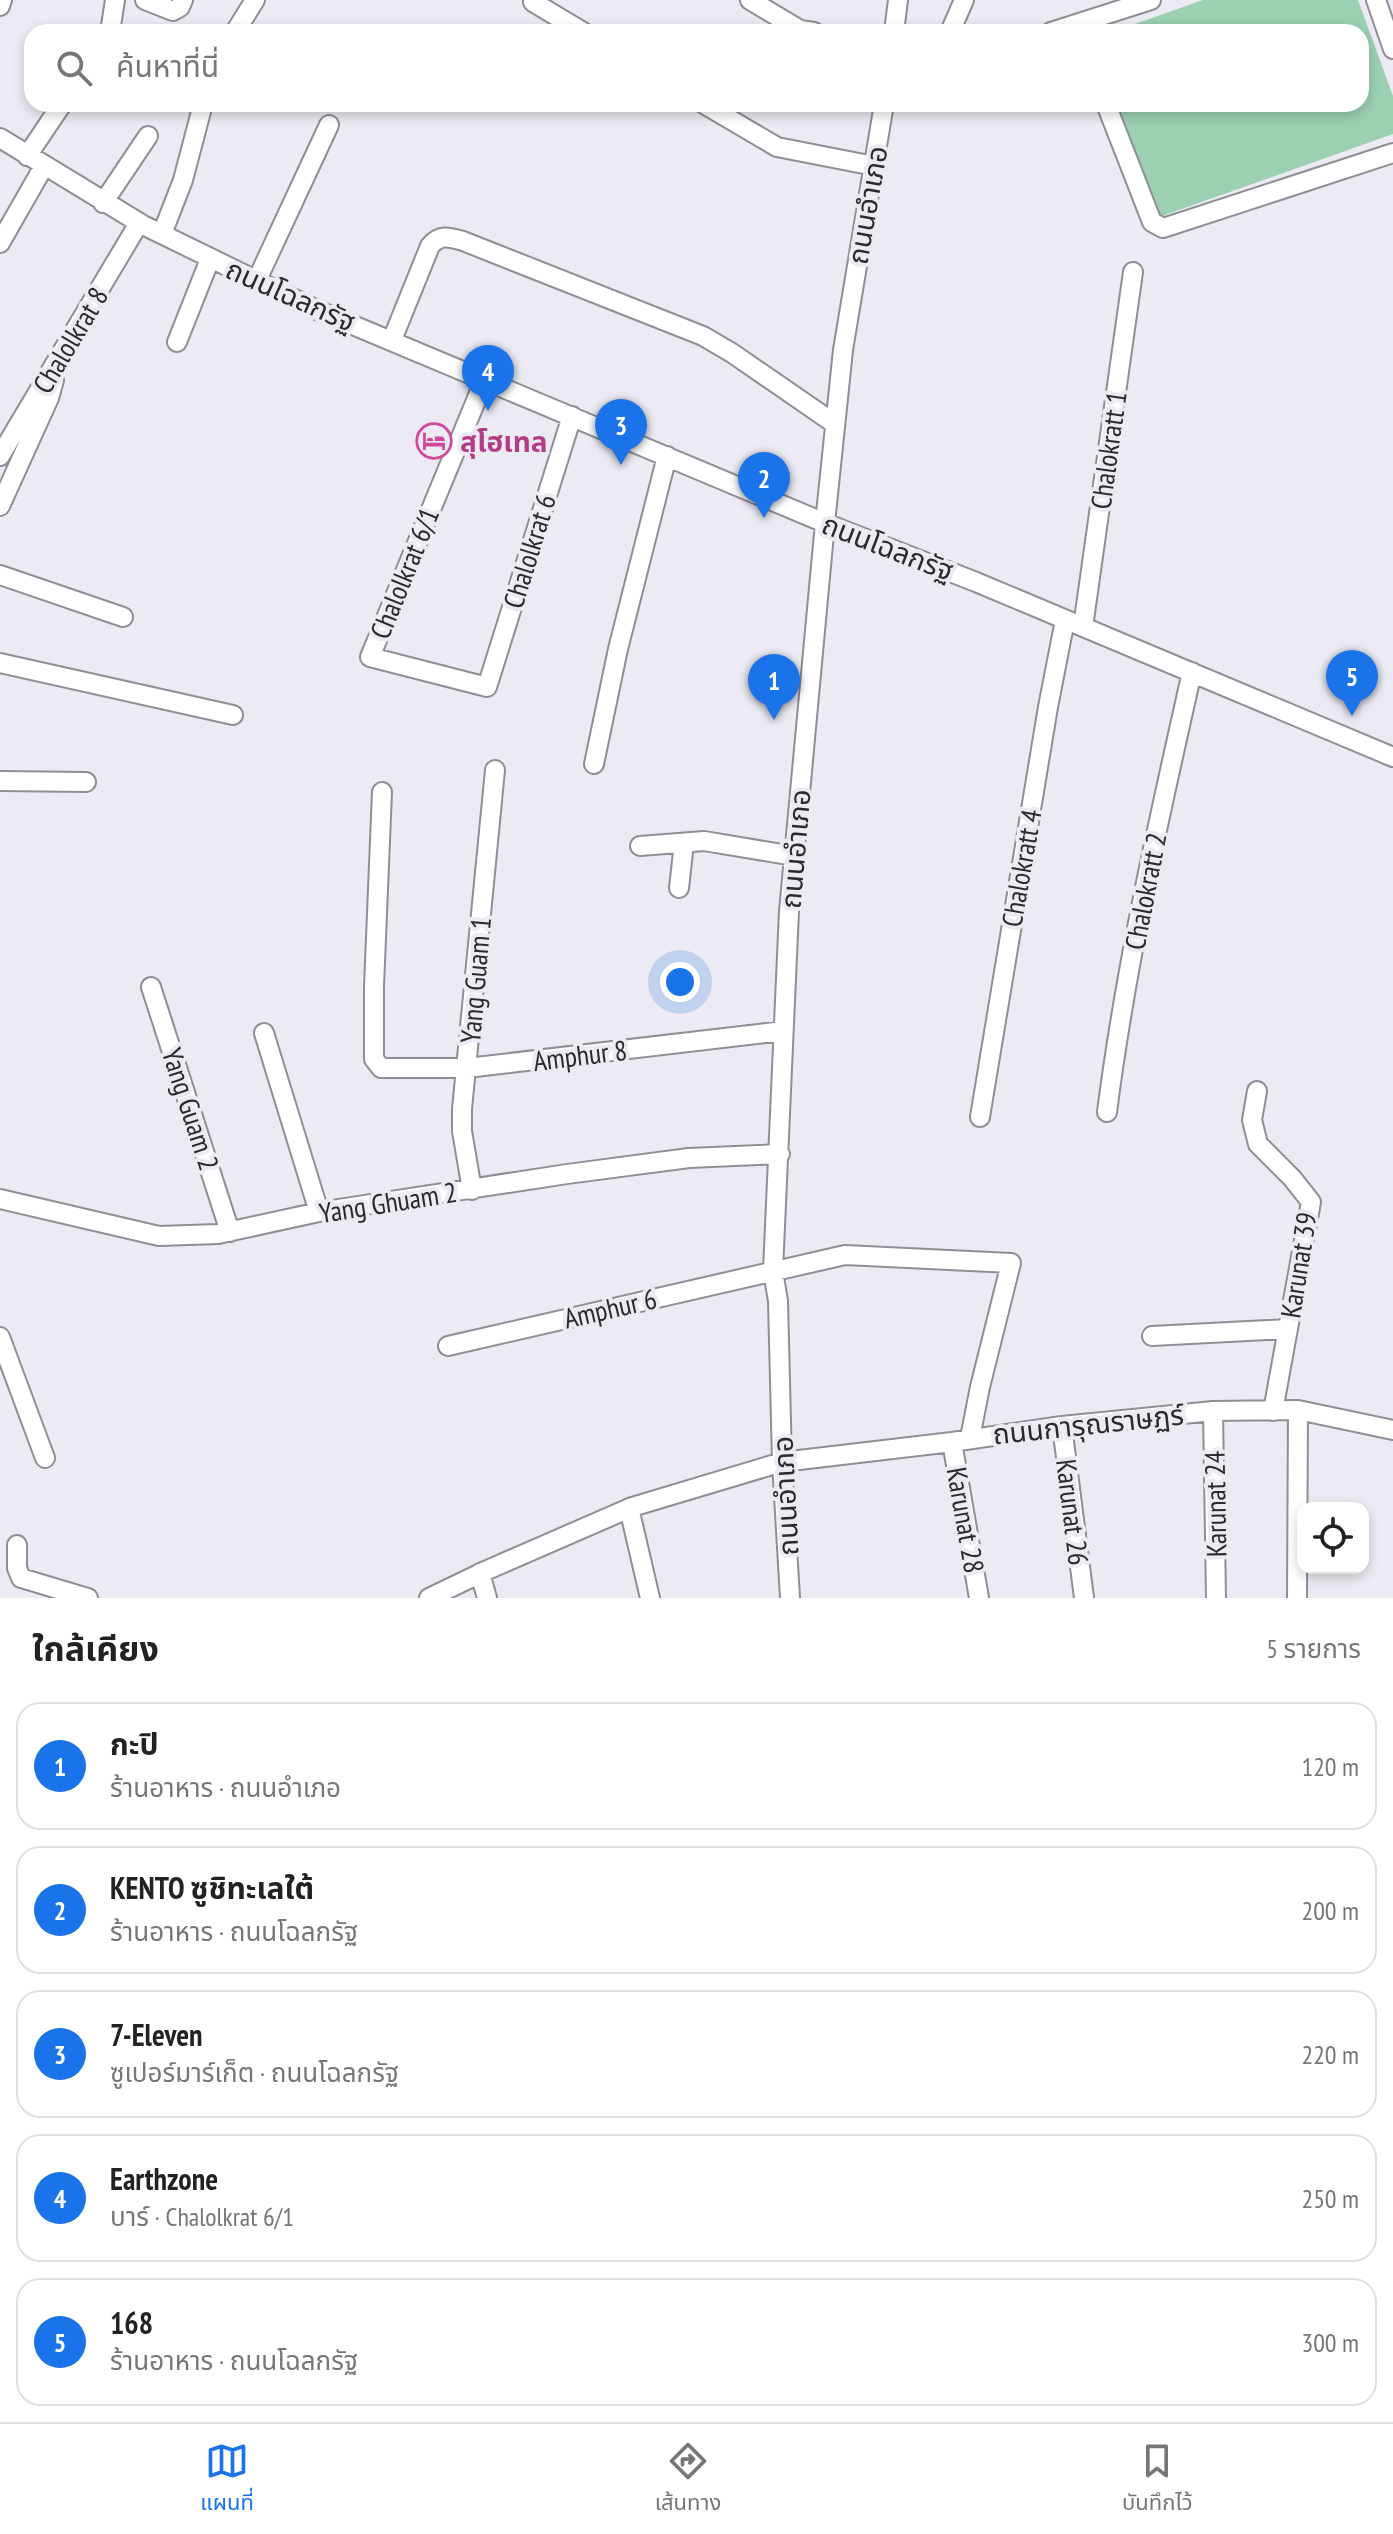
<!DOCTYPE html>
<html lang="th">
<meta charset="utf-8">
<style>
:root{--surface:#fff;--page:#f6f6f6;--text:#222;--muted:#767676;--line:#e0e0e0;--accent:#1a73e8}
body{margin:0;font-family:"PT Sans Narrow","Noto Sans Thai",sans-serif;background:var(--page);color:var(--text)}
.controls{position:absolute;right:24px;bottom:24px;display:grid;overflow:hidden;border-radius:16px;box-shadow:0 4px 12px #0003}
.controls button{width:72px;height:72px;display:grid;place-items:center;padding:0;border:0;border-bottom:2px solid var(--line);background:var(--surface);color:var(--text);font:40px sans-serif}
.you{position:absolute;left:680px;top:982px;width:28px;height:28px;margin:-20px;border:6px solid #fff;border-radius:50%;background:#1a73e8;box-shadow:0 0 0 12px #1a73e833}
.badge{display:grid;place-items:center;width:52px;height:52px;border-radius:50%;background:var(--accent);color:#fff;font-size:26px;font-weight:700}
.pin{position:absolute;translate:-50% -66px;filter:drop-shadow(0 2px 4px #0008)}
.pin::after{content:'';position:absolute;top:42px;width:28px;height:24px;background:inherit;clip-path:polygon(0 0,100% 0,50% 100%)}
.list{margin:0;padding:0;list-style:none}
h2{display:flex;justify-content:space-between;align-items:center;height:104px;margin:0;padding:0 32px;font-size:34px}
h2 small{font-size:26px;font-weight:400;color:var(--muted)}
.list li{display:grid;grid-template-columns:52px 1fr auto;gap:24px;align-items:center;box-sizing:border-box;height:128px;margin:0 16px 16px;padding:0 16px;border:2px solid var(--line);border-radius:24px}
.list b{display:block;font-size:30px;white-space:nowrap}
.list p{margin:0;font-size:26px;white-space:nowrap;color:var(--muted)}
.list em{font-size:26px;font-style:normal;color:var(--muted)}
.icon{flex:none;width:44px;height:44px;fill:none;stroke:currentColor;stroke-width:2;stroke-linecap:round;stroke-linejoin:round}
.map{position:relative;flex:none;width:1393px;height:1598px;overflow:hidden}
.search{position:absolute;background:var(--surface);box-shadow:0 4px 12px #0003;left:24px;right:24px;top:24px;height:88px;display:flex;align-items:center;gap:20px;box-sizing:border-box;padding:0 28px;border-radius:24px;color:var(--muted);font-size:30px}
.sheet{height:824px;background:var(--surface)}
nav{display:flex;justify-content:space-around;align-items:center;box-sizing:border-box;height:112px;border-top:2px solid var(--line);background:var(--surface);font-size:22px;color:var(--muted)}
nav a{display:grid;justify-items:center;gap:4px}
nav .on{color:var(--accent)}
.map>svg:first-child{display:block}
</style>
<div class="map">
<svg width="1393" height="1598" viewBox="0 0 1393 1598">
<rect width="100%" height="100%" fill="#eceaf2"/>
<path fill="#9bd0b2" d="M1203,0H1358L1393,96V134L1159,217L1118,104H1361V32H1112Z"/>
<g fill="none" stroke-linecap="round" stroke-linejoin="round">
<defs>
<path id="minor" d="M145,0L173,11L180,7L183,0
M534,0L533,2L583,32
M750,0L800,30L814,32
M1376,0L1393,49
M0,6L2,0
M110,32L115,0
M235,32L255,0
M894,32L898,0
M950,32L964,0
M1051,32L1151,0
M704,104L777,147L874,166
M1106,104L1152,222L1163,228L1393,153
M0,138L143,225L317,310L825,523L976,582L1393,757
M27,156L62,104
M103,203L148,136
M162,234L183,180L203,104
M0,243L44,166
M256,282L329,125
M392,340L430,246C440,234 449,237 463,241L703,336L732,353L835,424
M177,342L210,259
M485,379L370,657L487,687L572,416
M0,456L139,223
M0,506L49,398L54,380
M0,575L123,617
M1083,627L1133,272
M0,663L233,715
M594,764L618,649L667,456
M0,781L86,782
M382,792L374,986V1059L381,1068H467L783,1031
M640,846L704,841L794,856
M679,888L684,843
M151,987L230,1232
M264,1033L319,1212
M1257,1091L1252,1120L1258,1144L1292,1178L1311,1202L1273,1411
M1107,1112C1126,964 1159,818 1192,672
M980,1117L1048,707L1065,620
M472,1190L462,1131V1109L495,770
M0,1199L159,1236L218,1234L319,1212L567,1174L689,1158L780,1154
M1152,1336L1288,1329
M0,1337L45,1458
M448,1346L845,1255L1011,1263L980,1387L970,1438
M1213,1411L1216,1598
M1062,1426L1084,1598
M952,1442L979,1598
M629,1508L650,1598
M17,1545V1568L21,1578L88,1598
M480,1573L487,1598
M429,1598L485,1571L632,1507L782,1462L952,1442L1062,1426L1213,1411L1298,1410L1393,1430
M790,1598L782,1462L778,1301L773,1271L789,911L825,523L843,350L884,104
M1297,1598L1298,1410"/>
</defs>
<use href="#minor" stroke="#908e95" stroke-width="22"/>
<use href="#minor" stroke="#fff" stroke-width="18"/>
</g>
<defs>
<symbol id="hotel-ring" viewBox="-11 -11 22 22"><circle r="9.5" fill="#eceaf2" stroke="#d1479c" stroke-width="1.5"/><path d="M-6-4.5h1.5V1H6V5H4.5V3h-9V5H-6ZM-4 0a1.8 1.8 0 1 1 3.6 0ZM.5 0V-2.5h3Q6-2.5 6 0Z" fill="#d1479c"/></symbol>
</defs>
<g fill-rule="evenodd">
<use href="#hotel-ring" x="414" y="421" width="40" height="40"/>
</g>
<g text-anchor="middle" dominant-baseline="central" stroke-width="8" stroke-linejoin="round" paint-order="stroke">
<g font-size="28" fill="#2a292c" stroke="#eceaf2">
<text transform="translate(867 205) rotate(-80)">ถนนอำเภอ</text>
<text transform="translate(291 295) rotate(24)">ถนนโฉลกรัฐ</text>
<text transform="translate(70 340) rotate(-59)">Chalolkrat 8</text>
<text transform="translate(1108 450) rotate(-82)">Chalokratt 1</text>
<text transform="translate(888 547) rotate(21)">ถนนโฉลกรัฐ</text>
<text transform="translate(529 551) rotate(-73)">Chalolkrat 6</text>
<text transform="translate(404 573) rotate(-68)">Chalolkrat 6/1</text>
<text transform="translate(795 849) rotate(-85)">ถนนอำเภอ</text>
<text transform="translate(1021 868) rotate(-80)">Chalokratt 4</text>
<text transform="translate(1145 891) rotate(-79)">Chalokratt 2</text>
<text transform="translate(475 980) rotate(-85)">Yang Guam 1</text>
<text transform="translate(580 1055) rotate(-7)">Amphur 8</text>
<text transform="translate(191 1109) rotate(72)">Yang Guam 2</text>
<text transform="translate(388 1202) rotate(-9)">Yang Ghuam 2</text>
<text transform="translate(1298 1265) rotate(-81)">Karunat 39</text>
<text transform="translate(610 1308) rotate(-13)">Amphur 6</text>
<text transform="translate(1088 1424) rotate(-6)">ถนนการุณราษฏร์</text>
<text transform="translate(785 1496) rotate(-93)">ถนนอำเภอ</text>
<text transform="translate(1215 1504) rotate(-91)">Karunat 24</text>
<text transform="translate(1073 1512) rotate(83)">Karunat 26</text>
<text transform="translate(966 1520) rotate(80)">Karunat 28</text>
</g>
<g font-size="28" font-weight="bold" fill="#b23c85" stroke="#eceaf2" text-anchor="start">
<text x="460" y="441">สุโฮเทล</text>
</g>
</g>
</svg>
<div class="controls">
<button><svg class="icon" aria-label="locate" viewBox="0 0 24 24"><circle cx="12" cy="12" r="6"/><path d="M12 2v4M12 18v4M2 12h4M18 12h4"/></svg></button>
</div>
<div class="you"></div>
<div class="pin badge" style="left:774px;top:720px">1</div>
<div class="pin badge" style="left:764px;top:518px">2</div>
<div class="pin badge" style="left:621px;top:465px">3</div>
<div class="pin badge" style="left:488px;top:411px">4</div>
<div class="pin badge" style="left:1352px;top:716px">5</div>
<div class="search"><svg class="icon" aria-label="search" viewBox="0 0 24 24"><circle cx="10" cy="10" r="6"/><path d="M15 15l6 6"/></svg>ค้นหาที่นี่</div>
</div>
<section class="sheet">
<h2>ใกล้เคียง<small>5 รายการ</small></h2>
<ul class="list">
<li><span class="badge">1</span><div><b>กะปิ</b><p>ร้านอาหาร · ถนนอำเภอ</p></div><em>120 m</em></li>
<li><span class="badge">2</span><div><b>KENTO ซูชิทะเลใต้</b><p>ร้านอาหาร · ถนนโฉลกรัฐ</p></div><em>200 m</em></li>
<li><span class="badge">3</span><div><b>7-Eleven</b><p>ซูเปอร์มาร์เก็ต · ถนนโฉลกรัฐ</p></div><em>220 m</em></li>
<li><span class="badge">4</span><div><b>Earthzone</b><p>บาร์ · Chalolkrat 6/1</p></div><em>250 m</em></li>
<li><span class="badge">5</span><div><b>168</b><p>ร้านอาหาร · ถนนโฉลกรัฐ</p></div><em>300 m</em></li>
</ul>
</section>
<nav>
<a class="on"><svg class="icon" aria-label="map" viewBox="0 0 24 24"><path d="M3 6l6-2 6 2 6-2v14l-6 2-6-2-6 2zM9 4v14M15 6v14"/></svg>แผนที่</a>
<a><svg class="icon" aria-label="directions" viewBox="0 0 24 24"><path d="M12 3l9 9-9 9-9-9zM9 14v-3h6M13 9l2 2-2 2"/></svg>เส้นทาง</a>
<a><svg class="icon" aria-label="saved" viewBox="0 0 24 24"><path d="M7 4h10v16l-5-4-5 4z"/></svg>บันทึกไว้</a>
</nav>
